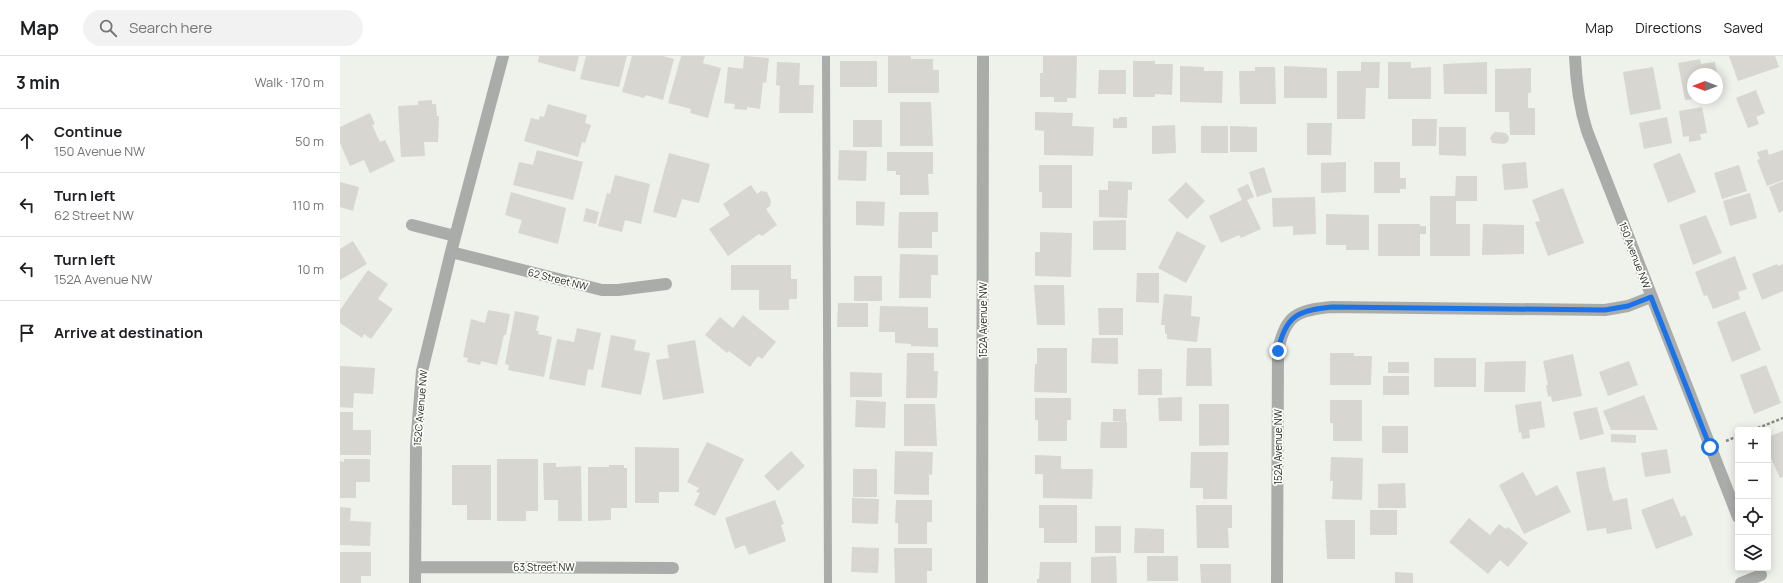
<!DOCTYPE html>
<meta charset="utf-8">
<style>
:root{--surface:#fff;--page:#f2f2f2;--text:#202124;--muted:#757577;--line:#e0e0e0}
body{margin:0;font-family:Manrope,sans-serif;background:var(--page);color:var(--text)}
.controls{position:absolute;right:12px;bottom:12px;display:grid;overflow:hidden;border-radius:4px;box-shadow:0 2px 10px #0003}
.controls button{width:36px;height:36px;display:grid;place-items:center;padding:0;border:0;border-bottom:1px solid var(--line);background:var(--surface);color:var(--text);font:20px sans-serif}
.compass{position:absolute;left:1347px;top:12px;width:36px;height:36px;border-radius:50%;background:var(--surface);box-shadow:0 2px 10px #0003;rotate:270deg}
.stop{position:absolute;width:12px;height:12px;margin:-9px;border:3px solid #1a73e8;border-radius:50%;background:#fff}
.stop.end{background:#1a73e8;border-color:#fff;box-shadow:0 1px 4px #0008}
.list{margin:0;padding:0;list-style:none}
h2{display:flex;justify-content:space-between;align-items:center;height:52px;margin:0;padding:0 16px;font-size:17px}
h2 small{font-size:13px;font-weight:400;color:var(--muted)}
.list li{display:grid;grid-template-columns:26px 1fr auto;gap:12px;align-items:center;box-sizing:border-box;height:64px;padding:0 16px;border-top:1px solid var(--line)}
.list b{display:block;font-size:15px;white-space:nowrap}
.list p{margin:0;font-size:13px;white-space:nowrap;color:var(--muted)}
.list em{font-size:13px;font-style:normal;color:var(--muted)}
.icon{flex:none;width:22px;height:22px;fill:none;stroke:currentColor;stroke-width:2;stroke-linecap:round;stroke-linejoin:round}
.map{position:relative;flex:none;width:1443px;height:527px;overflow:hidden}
header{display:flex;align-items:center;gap:24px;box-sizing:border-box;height:56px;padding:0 20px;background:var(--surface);border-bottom:1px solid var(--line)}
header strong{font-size:19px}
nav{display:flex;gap:22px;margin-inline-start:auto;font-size:14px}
.search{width:280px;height:36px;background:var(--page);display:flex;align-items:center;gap:10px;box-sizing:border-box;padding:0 14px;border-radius:22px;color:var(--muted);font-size:15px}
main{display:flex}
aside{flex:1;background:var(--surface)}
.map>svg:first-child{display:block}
</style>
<header>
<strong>Map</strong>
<div class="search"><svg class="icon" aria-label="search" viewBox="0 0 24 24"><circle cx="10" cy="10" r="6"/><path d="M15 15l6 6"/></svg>Search here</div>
<nav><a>Map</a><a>Directions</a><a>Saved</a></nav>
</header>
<main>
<aside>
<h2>3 min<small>Walk · 170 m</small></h2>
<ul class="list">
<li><svg class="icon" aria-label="ahead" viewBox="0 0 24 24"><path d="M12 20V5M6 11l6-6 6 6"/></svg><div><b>Continue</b><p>150 Avenue NW</p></div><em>50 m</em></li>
<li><svg class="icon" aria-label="left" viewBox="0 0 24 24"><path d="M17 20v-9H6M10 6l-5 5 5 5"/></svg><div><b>Turn left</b><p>62 Street NW</p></div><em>110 m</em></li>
<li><svg class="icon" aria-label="left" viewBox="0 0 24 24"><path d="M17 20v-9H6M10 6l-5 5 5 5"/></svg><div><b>Turn left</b><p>152A Avenue NW</p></div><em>10 m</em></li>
<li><svg class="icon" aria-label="arrive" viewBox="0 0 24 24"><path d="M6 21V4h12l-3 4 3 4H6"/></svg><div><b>Arrive at destination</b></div></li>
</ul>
</aside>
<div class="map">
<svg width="1443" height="527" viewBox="0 0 1443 527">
<rect width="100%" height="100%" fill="#eff1eb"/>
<path fill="#d7d6d1" d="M199,0H239L235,16L198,6Z
M246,0H287L279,31L240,23Z
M292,0H323L334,3L323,44L306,39L304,42L282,36Z
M341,0H365L363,7L381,12L368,62L350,57L351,53L328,47Z
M404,0L429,2L426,27L423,26L420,53L407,51V54L394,53L395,48L384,47L388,11L403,13Z
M548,0H571V3H593V14H599V37H548Z
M703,0H737L736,42H727V46H714V41H700V17H703Z
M1389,0H1435L1439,11L1398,25Z
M1360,3L1361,8L1375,6L1377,18H1353V43L1345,44L1338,7Z
M500,5H537V31H500Z
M793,5H815V8H833L832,39L815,38V41H793Z
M437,6L460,7L459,29H474L473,57H439L440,30L436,29Z
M1021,6H1040L1039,32H1026L1025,63H997V15H1021Z
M1048,6H1071V12L1091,11V43H1048Z
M1147,6V38H1104L1103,8Z
M840,10L864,11V15H883L882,47L840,46Z
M944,10L987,12V42H944Z
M915,11H935L936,48H900L899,15H915Z
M1313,11L1321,53L1290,59L1283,16Z
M1191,12V37H1188V52H1195V79H1170L1169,56H1155V13Z
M759,14H786V38H758Z
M1377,19L1381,38H1377Z
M1416,34L1425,57L1416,61L1419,68L1408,72L1396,42Z
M92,44V48H96L97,60H99L98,86H84L85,100L61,101L58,50L78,49V45Z
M560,46H591L593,90H560Z
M208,48L247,59L245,67L251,69L245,87L242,86L238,101L184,85L191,62L199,64L200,60L204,61Z
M1362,51L1367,77L1360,78L1361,84L1349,86V80L1343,81L1339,55Z
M695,56L733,57L732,70L754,71L753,100L704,99V75L695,74Z
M30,57L35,68L32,69L40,86L45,84L55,105L30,117L24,104L10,110L0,87V71Z
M779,61H787V72H773V62L779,63Z
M1327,61L1332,87L1304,93L1299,67Z
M1072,63H1097L1096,90H1072Z
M513,64H542V91H513Z
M967,67H992L991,99H967Z
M835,69L836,97L812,98V70Z
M861,70H888V97H861Z
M890,70L917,71V96H890Z
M1099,71H1126V100L1099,99Z
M1155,76L1166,77L1169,81L1168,86L1164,88L1152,87L1150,81Z
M1427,93L1429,99L1443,94V124L1427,130L1417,104L1420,103L1417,96Z
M197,94L243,106L233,144L173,129L179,106L193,109Z
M499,94L527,95L526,125L498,124Z
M547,96H593V118H588L589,139H560V119H556V115H547Z
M329,97L370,108L359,147L342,143L336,162L313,156Z
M1340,97L1356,136L1328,147L1313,108Z
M1006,106V136L981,137V107Z
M1034,106H1060V122H1066V133H1060V137H1034Z
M1186,106L1188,132L1164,134L1162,108Z
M699,109H732V152H702V136H699Z
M1399,109L1407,135L1382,143L1374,117Z
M924,111L932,136L917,141L909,116Z
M275,119L310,128L301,168L285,164L282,176L258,170L267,137L270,138Z
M1116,120H1137V145H1116V168H1130V200H1090V140H1115Z
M768,125L792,126V134H788L787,162L759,161V134H768Z
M1443,125V155L1439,157L1429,131Z
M0,126L19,131L13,155L0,151Z
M846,126L865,145L847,163L828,144Z
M908,128L914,141L907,144L921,173L901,182L899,179L881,187L869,160L902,144L897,133Z
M411,129L417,138L421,135L427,136L431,145L430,150L426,153L437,169L422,180L419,178L388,200L369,173L390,159L383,148Z
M1223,132L1244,187L1208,200L1195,166L1200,165L1192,144Z
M171,136L226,152L218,188L178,177L182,164L165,159Z
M1410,137L1417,162L1390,170L1383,145Z
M975,141L976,178L953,179V170L933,171L932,142Z
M516,145L545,146L544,170L516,169Z
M246,152L259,156L256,168L243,165Z
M559,156H598V176H592V192H558Z
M986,158L1029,159V194H1006V189H986Z
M1366,159L1382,197L1353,209L1339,169Z
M786,164V194H753V165Z
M1038,168H1080V170H1086V178H1080V200H1038Z
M1143,168L1184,169V198L1142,199Z
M837,175L866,190L846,227L818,212Z
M700,176L732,177L731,221L695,220V196H700Z
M13,185L27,208L0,224V193Z
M560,198L598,199V219H591V242H559Z
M1395,200L1407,233L1398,236L1400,243L1373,253L1367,239L1364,240L1355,216Z
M1437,208L1438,210L1443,208V235L1422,244L1412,218Z
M391,209H451V223H457V243H449V254H419V234H391Z
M28,214L48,228L38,243L53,253L31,283L24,278L22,282L0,267V254Z
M797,217H819V247L796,246Z
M514,220H542V245H514Z
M694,229H724L725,269H697Z
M824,238L852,240L851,260L860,261L857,286L827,283V278H825V269H821Z
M498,247H528V271H497Z
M540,250L588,251V272H598V291L571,290V288L555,287V276H539Z
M758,252H783V279H759Z
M148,254L170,258L166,279H164L157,309L141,305L140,309L127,306L128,302L123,301L131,263L145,267Z
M175,255L199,260L196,275H199L198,278L212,281L204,321L168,314L169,309L165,308Z
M1405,255L1421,294L1392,306L1377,266Z
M403,259L436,286L422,303L418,300L410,311L389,295L387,297L365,279L380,261L393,272Z
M237,272L261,277L253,314L248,313L245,330L209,323L217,283L234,286Z
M271,279L296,284L294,294L310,297L301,339L261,331Z
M752,282H778V308L751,307Z
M355,284L364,337L323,344L316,304L329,302L327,289Z
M697,292H727V337L694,336L695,308H697Z
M847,292H871L872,330H846Z
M567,297H594V315H598L597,342H566Z
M990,297H1014V300H1032L1031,329H990Z
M1233,298L1242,340L1212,346L1211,340L1208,341L1206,329H1208L1203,305Z
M1094,302H1136V331H1094Z
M1186,305L1185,336H1144L1145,306Z
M1289,305L1298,329L1268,340L1259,316Z
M1048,306H1069V317H1048Z
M1426,309L1441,347L1414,358L1400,319Z
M0,310L35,312L33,338L14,337L13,352L0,351Z
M798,313H822V339H798Z
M510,316L542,317V341H510Z
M1043,320H1069V339H1043Z
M1304,339L1318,374H1271L1263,355Z
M842,341V365H819L818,342Z
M695,342H731V364H727V385H698V364H695Z
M516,344L546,346L545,372L515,371Z
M990,344H1022V385H993V367H990Z
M1201,345L1205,371L1189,374L1190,382L1182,383L1181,376L1179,377L1175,349Z
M564,348H595L597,390H564Z
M859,348H889V389L859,390Z
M1257,351L1264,378L1240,384L1233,356Z
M773,353H786V366L773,365Z
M0,356H13V374H31V399H0Z
M761,366H787V392H760Z
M1042,370H1068V397H1042Z
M1443,375V421L1440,422L1428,396V381Z
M1271,378L1296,379V387L1271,386Z
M367,386L404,403L375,460L354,449L360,437L356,436L359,432L347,426Z
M295,391L339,392V436H319V447H295Z
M1327,393L1331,417L1305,421L1301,397Z
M451,395L465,410L438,435L424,420Z
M555,395L593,396L592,419L589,418V439L554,438Z
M851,396H888L887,443H863V432H850Z
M695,399L721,400V413H753L752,443L703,442V418H695Z
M991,401L1023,402L1022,444L992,443L993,425H990Z
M4,403H30V426H16V442H0V405L4,406Z
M157,403H198V455H186V465H157Z
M203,407H216V411L241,410L242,465H218V444H204Z
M112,409H151V464H127V449H112Z
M269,409H284V412H287V452H271V464L248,465V411H269Z
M1265,411L1270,437L1271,436L1273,445L1287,442L1292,473L1267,478L1266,472L1247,475L1236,416Z
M513,413H537V441H513Z
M1183,416L1196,440L1217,429L1231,456L1184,478L1159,429Z
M1065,427L1066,452H1038V428Z
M512,442L539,443L538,468L512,467Z
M1333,442L1341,461L1345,459L1353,479L1316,493L1301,454Z
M435,444L444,468L441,469L446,485L409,499L405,489L395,493L385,462Z
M556,444H592V466H587V488H558V467H555Z
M699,449H737V487H704V472H699Z
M856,449H892V472H888L889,492H857Z
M0,451L11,452L10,465L31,466L30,490L0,489Z
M1030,454H1057V479H1030Z
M1129,462L1150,479L1159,468L1166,473L1168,471L1188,487L1168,511L1160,504L1148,518L1109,486Z
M985,464H1015V503H987Z
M755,470H781V497H755Z
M795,472L824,473V497H794Z
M512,491L539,492L538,517L511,516Z
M554,492H592V515H587V527H555Z
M0,496H31V520H21V527H0Z
M776,500L777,527H751V501Z
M807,500H838V525H807Z
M700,506H731V527H697V523H699Z
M860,508H891V527H861Z
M1055,516L1073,517V527H1055Z"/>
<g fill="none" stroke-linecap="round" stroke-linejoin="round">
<path stroke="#868783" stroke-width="2.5" stroke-dasharray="3 2" stroke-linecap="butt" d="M1413,374L1443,362
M1386,385L1398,380"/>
<path stroke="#aaacaa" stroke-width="8" d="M486,0L488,527"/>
<path stroke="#aaacaa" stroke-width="12" d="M1235,0C1236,26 1239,50 1247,75L1398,461
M72,169L115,180
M111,196L262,234H278L326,228
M75,511L333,512
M75,527L76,390L82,315L111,196L163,0
M642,527L643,0
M937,527L938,295C945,259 957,254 992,251L1265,254L1288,250L1311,241
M1401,527L1421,519"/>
</g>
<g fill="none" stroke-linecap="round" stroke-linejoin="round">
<path stroke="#1a73e8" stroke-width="5" d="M938,295C945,260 958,254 992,251L1265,254L1288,250L1311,241L1370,391"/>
</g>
<g text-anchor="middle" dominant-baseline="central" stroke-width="3.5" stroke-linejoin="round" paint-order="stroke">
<g font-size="10" fill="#2a2a28" stroke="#fdfef9">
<text transform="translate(1295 199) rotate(69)">150 Avenue NW</text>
<text transform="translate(218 223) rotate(14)">62 Street NW</text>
<text transform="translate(643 264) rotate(-90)">152A Avenue NW</text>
<text transform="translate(80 352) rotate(-85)">152C Avenue NW</text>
<text transform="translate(938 391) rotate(-90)">152A Avenue NW</text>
<text x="204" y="511">63 Street NW</text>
</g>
</g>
</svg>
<div class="controls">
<button>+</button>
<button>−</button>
<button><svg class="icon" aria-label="locate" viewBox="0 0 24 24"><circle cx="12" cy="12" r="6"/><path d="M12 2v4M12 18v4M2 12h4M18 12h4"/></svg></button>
<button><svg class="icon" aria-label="layers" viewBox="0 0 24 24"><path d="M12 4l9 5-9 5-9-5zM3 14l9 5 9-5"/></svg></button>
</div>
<svg class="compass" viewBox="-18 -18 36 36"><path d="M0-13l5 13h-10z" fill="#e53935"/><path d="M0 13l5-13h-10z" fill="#757577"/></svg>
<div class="stop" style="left:1370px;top:391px"></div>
<div class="stop end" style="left:938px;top:295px"></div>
</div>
</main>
